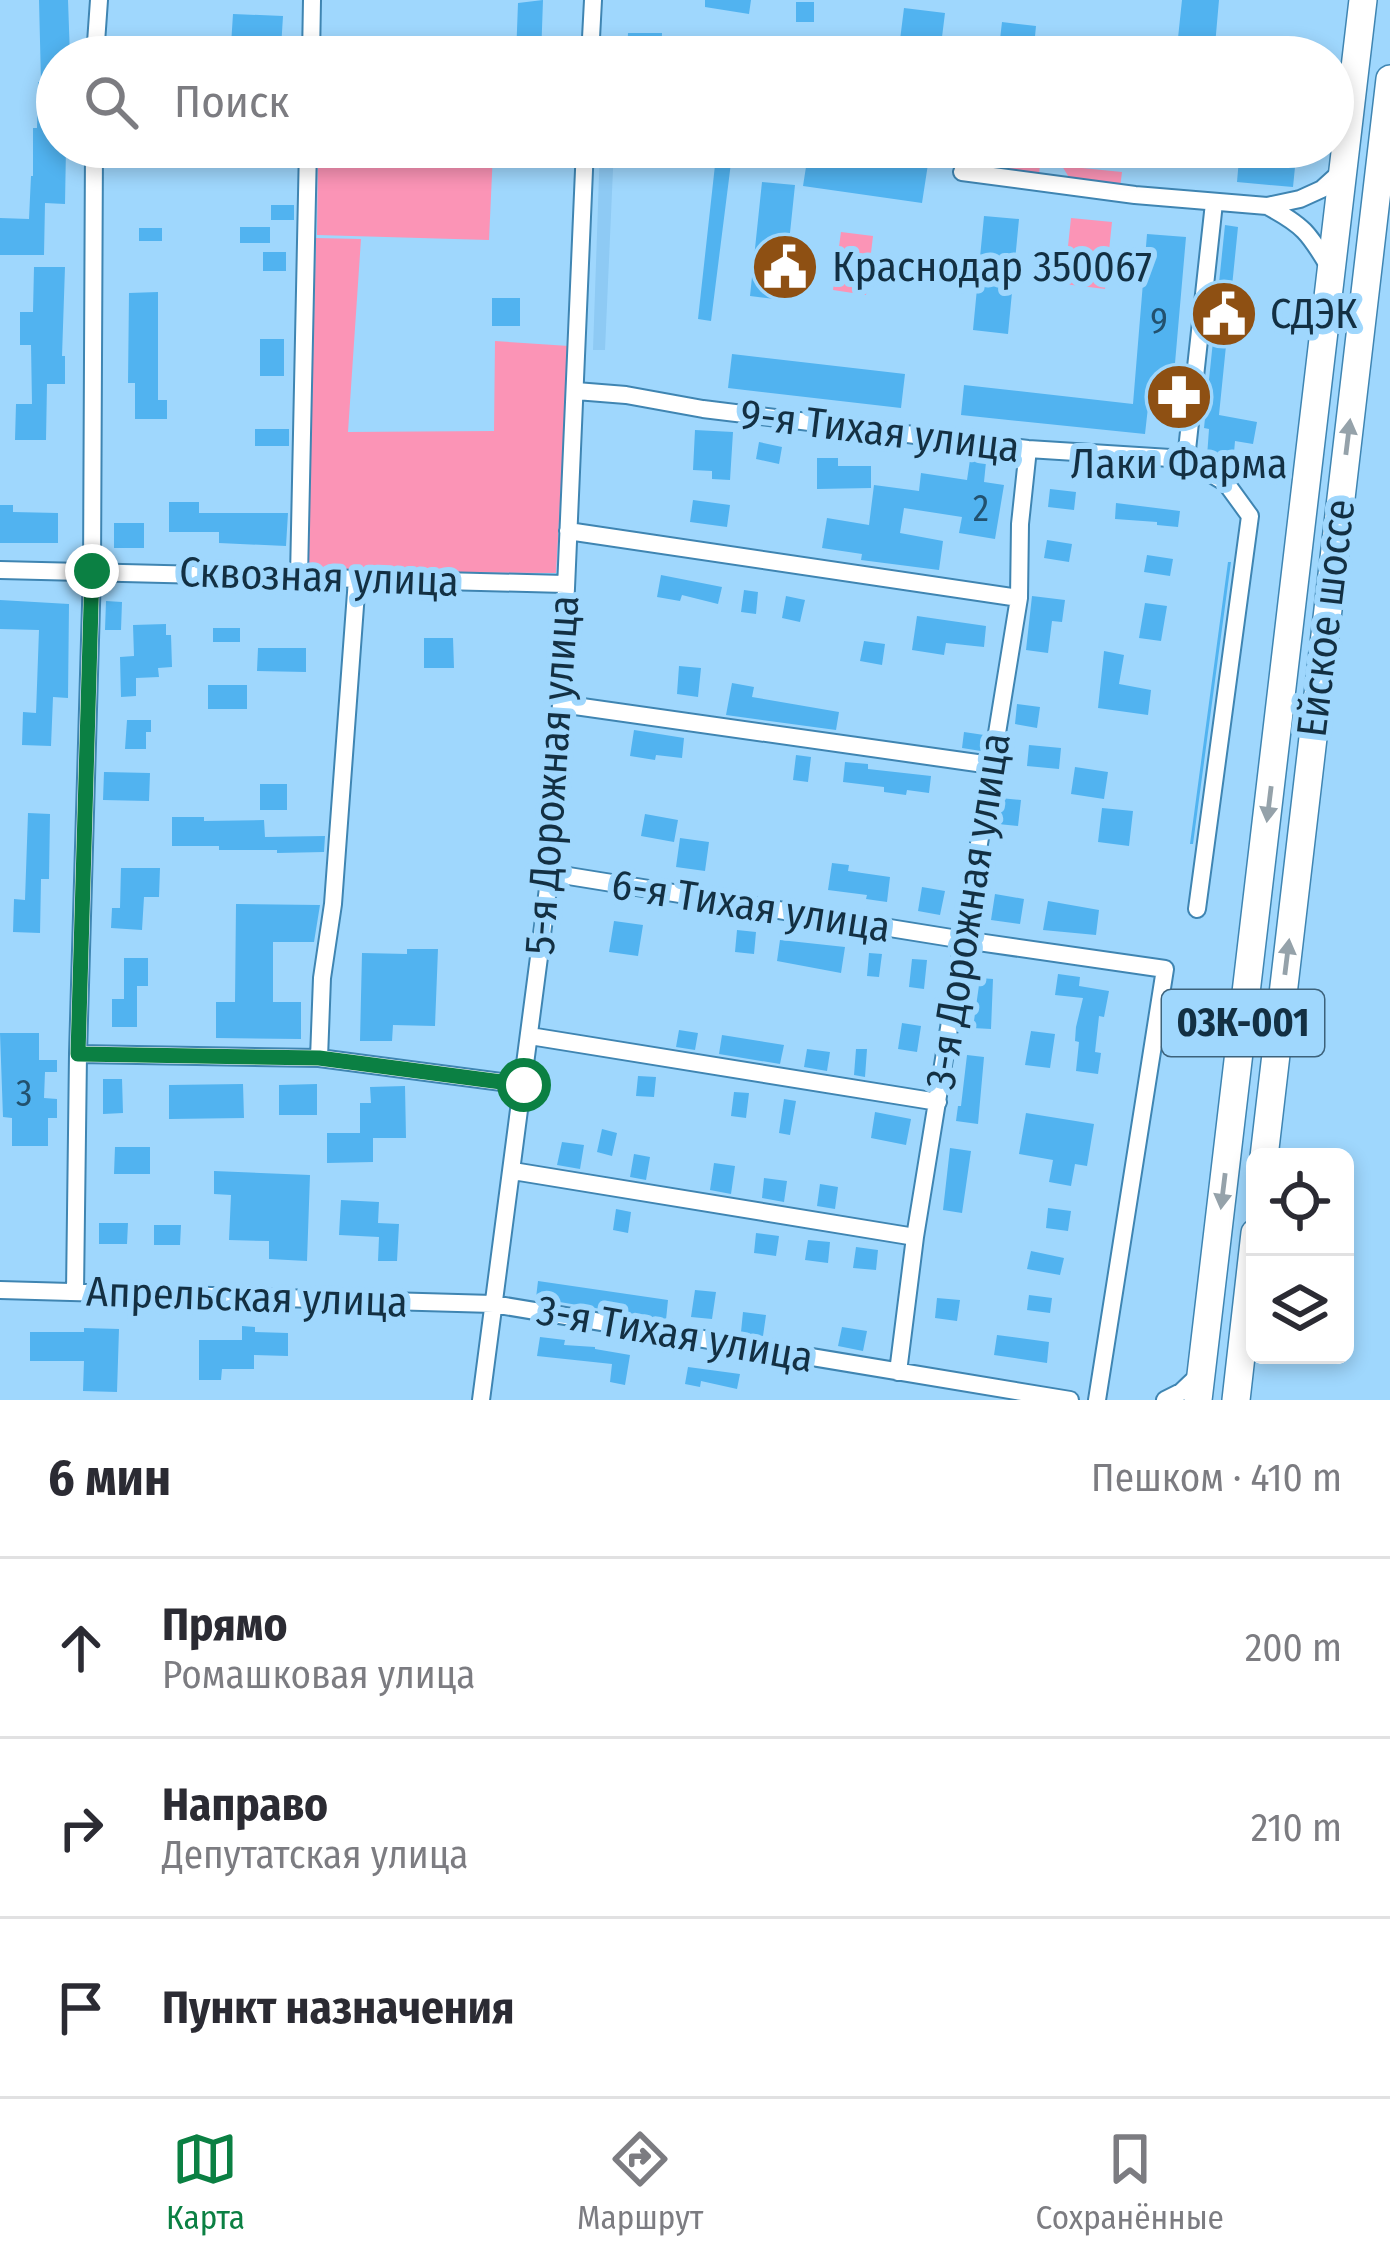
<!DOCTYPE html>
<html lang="ru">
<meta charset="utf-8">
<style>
:root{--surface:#fff;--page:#f2f2f3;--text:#2b2b33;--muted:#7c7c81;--line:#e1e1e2;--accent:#0b8043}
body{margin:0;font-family:"Fira Sans Condensed",sans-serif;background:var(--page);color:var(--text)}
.controls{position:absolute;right:36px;bottom:36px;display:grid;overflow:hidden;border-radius:18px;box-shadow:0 6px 18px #0003}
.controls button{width:108px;height:108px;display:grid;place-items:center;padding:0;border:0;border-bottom:3px solid var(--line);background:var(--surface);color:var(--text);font:60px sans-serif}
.stop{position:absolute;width:36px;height:36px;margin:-27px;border:9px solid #0b8043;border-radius:50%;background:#fff}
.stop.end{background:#0b8043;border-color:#fff;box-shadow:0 3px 12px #0008}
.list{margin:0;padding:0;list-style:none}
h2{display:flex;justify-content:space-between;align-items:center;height:156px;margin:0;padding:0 48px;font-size:51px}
h2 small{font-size:39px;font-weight:400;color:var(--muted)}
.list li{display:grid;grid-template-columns:78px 1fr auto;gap:36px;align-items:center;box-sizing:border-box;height:180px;padding:0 48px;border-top:3px solid var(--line)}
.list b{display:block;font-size:45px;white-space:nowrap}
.list p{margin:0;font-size:39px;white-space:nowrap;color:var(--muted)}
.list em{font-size:39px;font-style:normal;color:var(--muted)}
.icon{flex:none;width:66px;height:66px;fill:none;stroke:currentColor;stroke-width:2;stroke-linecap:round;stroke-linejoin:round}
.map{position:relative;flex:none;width:1390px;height:1400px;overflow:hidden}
.search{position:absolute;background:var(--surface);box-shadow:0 6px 18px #0003;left:36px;right:36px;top:36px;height:132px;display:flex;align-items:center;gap:30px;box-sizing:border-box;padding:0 42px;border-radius:66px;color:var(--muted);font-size:45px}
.sheet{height:696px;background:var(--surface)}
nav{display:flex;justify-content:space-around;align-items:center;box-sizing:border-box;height:168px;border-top:3px solid var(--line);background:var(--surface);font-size:33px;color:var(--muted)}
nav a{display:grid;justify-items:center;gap:6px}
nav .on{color:var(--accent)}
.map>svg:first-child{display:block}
</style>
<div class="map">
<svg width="1390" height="1400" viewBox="0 0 1390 1400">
<rect width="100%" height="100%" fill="#9fd7fd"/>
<path fill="#8ecaf4" d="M600,147H614L605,350H593Z"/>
<path fill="#fb94b6" d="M318,148L493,152L489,240L317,235Z
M976,155L1040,164L1039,175L974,166Z
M1062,166L1122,172L1120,188L1070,179Z
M1071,218L1112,222L1105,289L1064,284Z
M841,232L873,236L866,295L833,290Z
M316,238L361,239L348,432L494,431L495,341L569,346L556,573L308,572Z"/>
<path fill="#51b3f0" d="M39,0H68L70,57H57V147H66L65,204L45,203L44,255H0V218L29,219L31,176H33V128H37L38,82H41Z
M543,0L541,57H516L518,3Z
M705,0H751L749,14L705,7Z
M1182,0H1219L1214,57H1176Z
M796,2H814V22H796Z
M904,8L945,13L940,53L899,48Z
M233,14L283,16L281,48L231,45Z
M1002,22L1036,26L1033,57H998Z
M628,33H662L661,57H627Z
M245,147H271V160H245Z
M717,147H733L711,321L698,319Z
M1145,147H1204L1203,162L1144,155Z
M1240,147H1297L1293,187L1237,182Z
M809,148L928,164L922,203L803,186Z
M762,182L795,185L783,300L750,296Z
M271,205H294V220H271Z
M984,216L1019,219L1008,334L973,330Z
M1225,225L1238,227L1219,415L1257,422L1253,444L1235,441L1233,465L1219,464L1207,457L1209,429L1204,428Z
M240,227H270V243H240Z
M139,228H162V241H139Z
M1147,234L1186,237L1171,409L1148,407L1145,434L961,415L964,385L1133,404Z
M263,252H286V271H263Z
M34,267H65L62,356H65V384H47L46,440H15L16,404H32L31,345H20V312H33Z
M158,292V400H167V419H135V383H128L129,293Z
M492,298H520V326H492Z
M260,339H284V376H260Z
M732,354L905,374L901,408L728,388Z
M255,429H289V446H255Z
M695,430L733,432L730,480L712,479V471L693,470Z
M759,442L782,447L779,464L756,459Z
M817,458H838V466H871V488L817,489Z
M970,460L986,462L984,482L1004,485L995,539L959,533L962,517L904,508L900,533L943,541L939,570L861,560L862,554L822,548L827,518L869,525L874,485L919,491L921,473L967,480Z
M1050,489L1076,492L1074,510L1048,507Z
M693,500L730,505L727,527L690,522Z
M169,502H199V513H288L286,546L219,543V532H169Z
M1116,503L1180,511L1178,527L1157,525V522L1115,519Z
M0,505H13V512L58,513V543H0Z
M114,523H144V548H114Z
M1047,540L1072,544L1069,562L1044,558Z
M1147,555L1173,559L1170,576L1144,572Z
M1228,562H1231L1193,844H1190Z
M661,575L722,587L718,604L682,595L680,601L657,597Z
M744,590L758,592L756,614L741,612Z
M786,596L805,600L800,622L782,618Z
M1032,596L1065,600L1062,622L1052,621L1048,653L1026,650Z
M0,600L69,604L68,698L53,697L51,746L22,745L23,712L36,713L39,630L0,629Z
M106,601L122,602L121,630H105Z
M1145,603L1167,606L1161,641L1139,638Z
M917,616L986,626L984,647L946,643L944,655L912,650Z
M166,624V635H171L172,667L158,668L159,677L136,678V696L121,697L120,657L134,656L133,625Z
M213,628H240V642H213Z
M424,638H453L454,668H424Z
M864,641L885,644L882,665L860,661Z
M258,648H306V672L257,671Z
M1104,651L1124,655L1119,684L1151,690L1148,715L1098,708Z
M679,666L701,668L698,697L677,694Z
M732,683L754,687L752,697L839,712L836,730L726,715Z
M208,685H247V709H208Z
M1017,704L1040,707L1037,728L1015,724Z
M127,720H151V732H146V749H125Z
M634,730L684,738L682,758L656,755L655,760L630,756Z
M964,732L984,735L981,751L962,748Z
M1029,745L1061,748L1059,769L1027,766Z
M796,755L811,757L808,782L793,780Z
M845,762L868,764V769L931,776L929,793L907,790L906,795L884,792V787L843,782Z
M1075,767L1108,772L1104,799L1071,794Z
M104,772L150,773L149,801L103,800Z
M260,784H287V810H260Z
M1000,798L1021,800L1018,826L998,824Z
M1102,808L1133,811L1129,846L1098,842Z
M28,813L50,814L49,879H41L40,933L13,932L14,899L25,900Z
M645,814L678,820L674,842L641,836Z
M172,817H204V821L264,820L265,837L325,836L324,852L277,853V850H219V846H172Z
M680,838L709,842L705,871L676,867Z
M832,863L849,865L848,871L890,877L887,902L866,899L867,895L828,890Z
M121,868H160L159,897H144L142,930L111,928L112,908H120Z
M922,887L945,891L940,915L918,911Z
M995,894L1024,899L1020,924L991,920Z
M1048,901L1099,910L1096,935L1043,930Z
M236,904L320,905L314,942H273V1002H301V1039L216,1038V1002H235Z
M614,921L643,925L638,956L609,952Z
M737,930L756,932L754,954L735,952Z
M780,940L845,947L841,973L777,961Z
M407,949H438L435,1026L393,1025L392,1041H360L362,953L407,954Z
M869,953L882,954L879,977L867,976Z
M124,958H148V986H137V1027H112V999H124Z
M912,959L927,960L924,989L909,987Z
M1058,974L1080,977L1079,986L1109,991L1104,1017L1099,1016L1095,1052L1101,1053L1098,1074L1076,1071L1079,1042L1075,1041L1076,1027L1083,998L1055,995Z
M980,978L993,979L991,1029L973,1028Z
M902,1023L921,1026L917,1052L898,1049Z
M679,1030L698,1033L695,1050L676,1047Z
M1031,1031L1055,1034L1050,1068L1025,1065Z
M0,1033H39V1060H57V1072H45L44,1098L57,1099V1118H48V1146H12V1118L3,1117Z
M722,1035L784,1045L780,1064L719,1054Z
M807,1049L830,1052L827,1071L804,1067Z
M856,1049H867L865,1077L854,1075Z
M967,1055L984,1057L978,1124L956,1121L958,1106H961Z
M638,1076L656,1077L654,1097L636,1096Z
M103,1079H122L123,1113L103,1114Z
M243,1084L244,1118L169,1119V1085Z
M317,1084V1115H279V1085Z
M405,1086L406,1138H373V1162L327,1163V1133H360V1103H371L370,1087Z
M734,1092L749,1093L746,1118L731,1116Z
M784,1099L796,1101L790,1135L779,1133Z
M875,1112L911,1119L906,1145L871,1138Z
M1026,1113L1094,1124L1087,1166L1075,1164L1071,1186L1049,1182L1053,1160L1019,1154Z
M602,1129L617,1133L612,1156L597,1152Z
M562,1142L584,1145L580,1169L557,1165Z
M115,1147H150V1174H114Z
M950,1148L971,1151L962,1213L943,1210Z
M634,1154L650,1157L646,1180L630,1177Z
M714,1163L735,1166L731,1194L710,1190Z
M214,1171L310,1175L307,1261L269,1259V1241L229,1240L231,1195L214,1194Z
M764,1178L787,1181L784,1202L762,1198Z
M820,1184L838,1187L835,1209L817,1206Z
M341,1200L379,1202L378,1223L399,1224L397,1261H378L379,1237L339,1235Z
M1048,1208L1071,1211L1068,1231L1046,1228Z
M616,1209L631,1212L628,1233L613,1230Z
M99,1223H128L127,1244H99Z
M154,1225H181L180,1245H154Z
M756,1233L779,1236L776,1256L754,1253Z
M808,1240L830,1242L828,1263L805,1260Z
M856,1247L878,1250L876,1270L853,1268Z
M1031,1251L1064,1258L1060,1275L1027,1269Z
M538,1281L668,1300L666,1320L536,1298Z
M695,1290L716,1292L712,1319L691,1317Z
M1029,1295L1052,1298L1050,1313L1027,1310Z
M937,1298L960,1300L957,1321L935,1318Z
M743,1312L766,1315L763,1336L741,1332Z
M242,1326L255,1327V1332L288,1333V1356L254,1355V1369H222L221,1380H199V1340H242Z
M842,1327L867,1331L863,1351L838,1346Z
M84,1328L119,1329L117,1392L83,1391L84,1361H30V1332H84Z
M997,1335L1049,1342L1047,1363L994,1355Z
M540,1337L565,1340L564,1345L595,1347V1349L630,1355L625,1385L610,1382L612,1364L537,1356Z
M688,1367L740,1374L737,1389L701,1381L700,1387L685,1384Z"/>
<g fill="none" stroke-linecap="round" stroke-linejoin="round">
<defs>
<path id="minor" d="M95,57L99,0
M311,57L312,0
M590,57L593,0
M536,147L585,149
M962,172L1135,195L1267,206L1300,199L1322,189L1343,170
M1267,206C1303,225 1309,233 1329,267
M576,391L626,395L703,409L1028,449L1186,459L1226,483L1250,516L1197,909
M1186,459L1214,203
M568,531L1019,598
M0,570L565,584
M299,577L308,147
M561,704L991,765
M550,873L964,940L1165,969L1097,1400
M530,1036L938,1102
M78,1054L319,1058L524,1085
M319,1058L322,978L333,904L357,579
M513,1171L915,1237
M0,1290L493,1304L1070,1400
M75,1292L78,1054L92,571L94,147
M898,1372L915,1237L1019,598L1020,524L1028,449
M481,1400L550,873L561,704L585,147
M1165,1400L1181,1392L1201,1373"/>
<path id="primary" d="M1264,1157L1390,79
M1198,1400L1363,0
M1236,1400L1255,1233"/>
</defs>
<use href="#minor" stroke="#3f85b2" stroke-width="20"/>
<use href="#primary" stroke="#3f85b2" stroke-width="30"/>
<use href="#minor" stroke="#fff" stroke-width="16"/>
<use href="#primary" stroke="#fff" stroke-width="27"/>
</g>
<defs><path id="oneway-solid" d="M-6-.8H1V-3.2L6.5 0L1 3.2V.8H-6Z" transform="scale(3)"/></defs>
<g fill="#95a2aa">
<use href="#oneway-solid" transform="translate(1348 437) rotate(-83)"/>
<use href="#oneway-solid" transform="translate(1269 804) rotate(97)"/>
<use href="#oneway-solid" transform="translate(1287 957) rotate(-83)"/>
<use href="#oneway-solid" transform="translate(1223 1191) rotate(97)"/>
</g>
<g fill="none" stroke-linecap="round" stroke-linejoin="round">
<path stroke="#0b8043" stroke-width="15" d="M92,571L78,1054L319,1058L524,1085"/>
</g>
<defs>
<symbol id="civic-disc" viewBox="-11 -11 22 22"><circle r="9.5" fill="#8e5013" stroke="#9fd7fd"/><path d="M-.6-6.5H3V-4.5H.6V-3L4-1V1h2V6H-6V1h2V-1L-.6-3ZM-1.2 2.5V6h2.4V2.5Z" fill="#fff"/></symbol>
<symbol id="pharmacy-disc" viewBox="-11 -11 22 22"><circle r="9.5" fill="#8e5013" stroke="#9fd7fd"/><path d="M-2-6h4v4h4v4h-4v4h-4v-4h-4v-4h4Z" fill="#fff"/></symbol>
</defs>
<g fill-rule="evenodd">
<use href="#civic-disc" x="747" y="229" width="76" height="76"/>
<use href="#civic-disc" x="1186" y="276" width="76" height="76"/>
<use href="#pharmacy-disc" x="1141" y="359" width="76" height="76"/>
</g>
<g text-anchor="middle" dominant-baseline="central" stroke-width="12" stroke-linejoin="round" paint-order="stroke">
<g font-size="36" fill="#22516e">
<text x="1159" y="322">9</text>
<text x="981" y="509">2</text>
<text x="24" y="1094">3</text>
</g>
<rect fill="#9fd7fd" stroke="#3d627b" stroke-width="3" x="1162" y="990" width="162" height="66" rx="9"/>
<g font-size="39" font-weight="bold" fill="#133043">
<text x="1243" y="1023">03К-001</text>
</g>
<g font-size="42" fill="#133043" stroke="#9fd7fd" text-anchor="start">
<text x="832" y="267">Краснодар 350067</text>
<text x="1270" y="314">СДЭК</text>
<text x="1179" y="464" text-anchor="middle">Лаки Фарма</text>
</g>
<g font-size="42" fill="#133043" stroke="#9fd7fd">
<text transform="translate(880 431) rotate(7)">9-я Тихая улица</text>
<text transform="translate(319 577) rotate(2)">Сквозная улица</text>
<text transform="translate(1326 618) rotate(-83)">Ейское шоссе</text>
<text transform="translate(552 775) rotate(-86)">5-я Дорожная улица</text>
<text transform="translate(751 906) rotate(9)">6-я Тихая улица</text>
<text transform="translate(968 911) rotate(-81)">3-я Дорожная улица</text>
<text transform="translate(247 1297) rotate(2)">Апрельская улица</text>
<text transform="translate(675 1334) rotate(10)">3-я Тихая улица</text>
</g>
</g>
</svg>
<div class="controls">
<button><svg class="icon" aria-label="locate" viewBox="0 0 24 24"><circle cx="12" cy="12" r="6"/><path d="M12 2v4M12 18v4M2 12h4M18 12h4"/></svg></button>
<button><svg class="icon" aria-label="layers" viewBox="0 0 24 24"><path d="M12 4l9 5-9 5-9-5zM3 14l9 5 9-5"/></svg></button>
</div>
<div class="stop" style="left:524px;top:1085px"></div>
<div class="stop end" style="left:92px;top:571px"></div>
<div class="search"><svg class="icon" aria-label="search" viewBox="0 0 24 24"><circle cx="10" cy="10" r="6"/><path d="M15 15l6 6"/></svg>Поиск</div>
</div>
<section class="sheet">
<h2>6 мин<small>Пешком · 410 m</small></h2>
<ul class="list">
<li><svg class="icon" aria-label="ahead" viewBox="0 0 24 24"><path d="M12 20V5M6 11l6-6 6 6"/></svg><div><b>Прямо</b><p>Ромашковая улица</p></div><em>200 m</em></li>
<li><svg class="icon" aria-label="right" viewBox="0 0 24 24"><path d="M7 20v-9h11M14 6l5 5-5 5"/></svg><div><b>Направо</b><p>Депутатская улица</p></div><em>210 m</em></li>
<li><svg class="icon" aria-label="arrive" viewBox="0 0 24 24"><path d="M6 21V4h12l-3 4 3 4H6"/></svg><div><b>Пункт назначения</b></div></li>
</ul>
</section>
<nav>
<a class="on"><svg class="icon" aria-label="map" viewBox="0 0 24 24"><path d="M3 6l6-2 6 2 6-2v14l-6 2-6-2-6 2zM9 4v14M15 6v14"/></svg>Карта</a>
<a><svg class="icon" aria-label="directions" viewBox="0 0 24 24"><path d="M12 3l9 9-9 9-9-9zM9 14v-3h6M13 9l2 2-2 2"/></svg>Маршрут</a>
<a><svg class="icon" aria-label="saved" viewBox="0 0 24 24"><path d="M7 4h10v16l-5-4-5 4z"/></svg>Сохранённые</a>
</nav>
